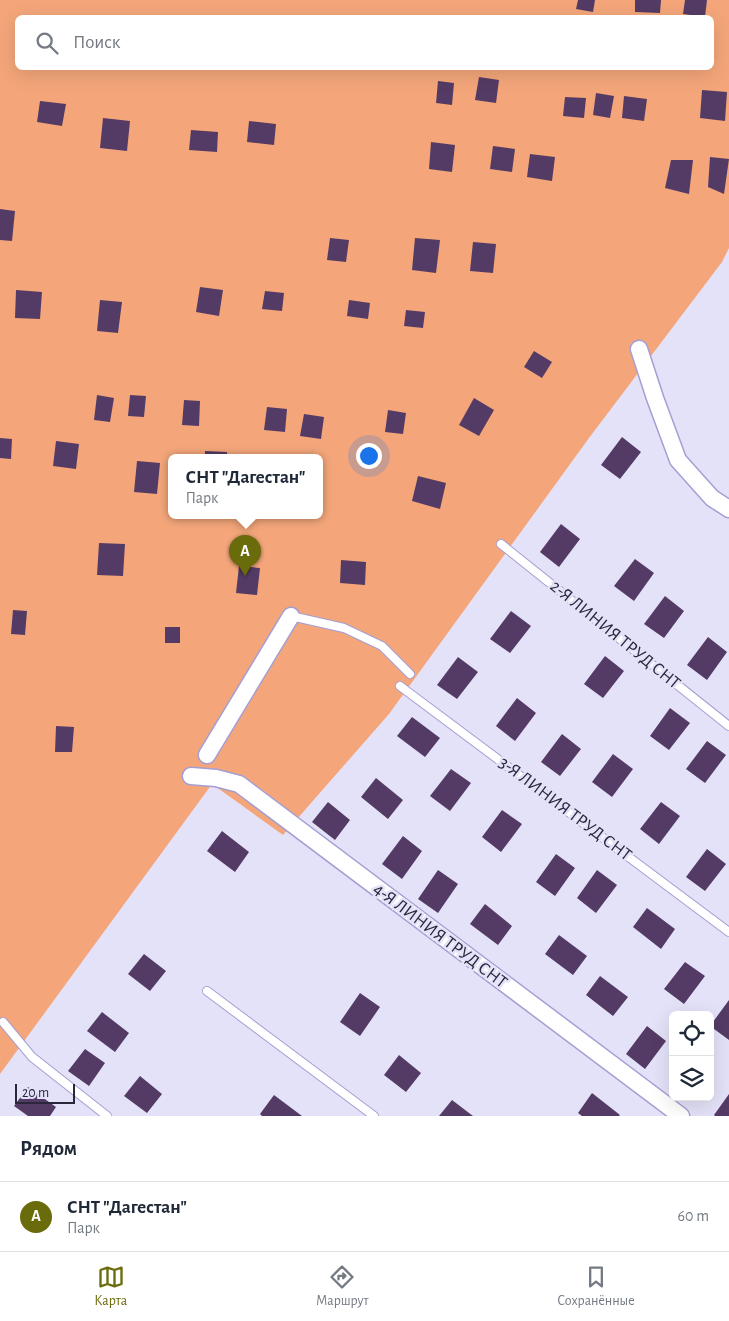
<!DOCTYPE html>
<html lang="ru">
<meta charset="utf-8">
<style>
:root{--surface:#fff;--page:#f2f2f3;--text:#1f2937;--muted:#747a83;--line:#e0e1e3;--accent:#6a6b0a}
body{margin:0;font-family:"Alegreya Sans",sans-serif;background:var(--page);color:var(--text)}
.controls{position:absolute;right:15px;bottom:15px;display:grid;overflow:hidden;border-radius:8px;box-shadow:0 5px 20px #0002}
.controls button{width:45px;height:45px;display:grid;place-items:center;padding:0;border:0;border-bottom:1px solid var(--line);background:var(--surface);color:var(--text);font:25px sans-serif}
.scale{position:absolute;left:15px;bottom:12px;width:60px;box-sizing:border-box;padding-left:5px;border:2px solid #2a273c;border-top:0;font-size:14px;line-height:18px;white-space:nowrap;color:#2a273c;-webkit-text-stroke:4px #e4e2f8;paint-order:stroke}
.you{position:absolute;left:368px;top:455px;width:18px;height:18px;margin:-12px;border:4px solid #fff;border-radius:50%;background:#1a73e8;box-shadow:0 0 0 8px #1a73e833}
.badge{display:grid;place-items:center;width:32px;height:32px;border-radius:50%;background:var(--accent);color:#fff;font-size:16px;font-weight:700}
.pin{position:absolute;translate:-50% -41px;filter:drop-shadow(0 1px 2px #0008)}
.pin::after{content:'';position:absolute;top:26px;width:18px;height:15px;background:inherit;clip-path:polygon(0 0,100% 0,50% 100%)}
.popup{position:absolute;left:168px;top:454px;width:155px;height:65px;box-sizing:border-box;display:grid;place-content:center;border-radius:8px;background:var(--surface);filter:drop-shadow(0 1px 4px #0005);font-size:16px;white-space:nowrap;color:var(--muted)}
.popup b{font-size:19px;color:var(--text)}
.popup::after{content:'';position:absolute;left:50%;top:100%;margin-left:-10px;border:10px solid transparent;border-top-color:var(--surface)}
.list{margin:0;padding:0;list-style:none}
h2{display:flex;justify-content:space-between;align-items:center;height:65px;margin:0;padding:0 20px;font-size:21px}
h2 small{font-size:16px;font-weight:400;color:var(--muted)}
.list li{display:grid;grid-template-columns:32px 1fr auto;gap:15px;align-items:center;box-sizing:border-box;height:70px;padding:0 20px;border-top:1px solid var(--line)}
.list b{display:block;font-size:19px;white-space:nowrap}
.list p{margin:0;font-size:16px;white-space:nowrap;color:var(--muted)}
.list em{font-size:16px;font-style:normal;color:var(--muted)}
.icon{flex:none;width:28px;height:28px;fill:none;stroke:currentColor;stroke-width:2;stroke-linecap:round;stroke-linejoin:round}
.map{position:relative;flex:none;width:729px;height:1116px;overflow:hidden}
.search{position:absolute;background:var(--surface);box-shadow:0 5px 20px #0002;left:15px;right:15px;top:15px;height:55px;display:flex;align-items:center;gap:12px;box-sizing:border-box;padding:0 18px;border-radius:8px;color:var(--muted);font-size:19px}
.sheet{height:135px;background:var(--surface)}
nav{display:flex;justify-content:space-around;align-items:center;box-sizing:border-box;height:70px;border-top:1px solid var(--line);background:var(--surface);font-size:14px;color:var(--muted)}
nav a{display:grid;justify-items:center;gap:2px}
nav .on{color:var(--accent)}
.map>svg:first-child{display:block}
</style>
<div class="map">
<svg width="729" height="1116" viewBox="0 0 729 1116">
<rect width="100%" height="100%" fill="#e4e2f8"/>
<path fill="#f4a67a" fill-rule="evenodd" d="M0,0H729V248L722,262L589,438L389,714L283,835L212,784L0,1074ZM18,18H712V68H18ZM171,457H319V515H171Z"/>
<path fill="#543b65" d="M578,0H595L593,12L576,9Z
M635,0H661L660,13L635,12Z
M685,0H707L705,17L683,14Z
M479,77L499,80L496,103L475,100Z
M438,81L454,83L452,105L436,103Z
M702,90L727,92L725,121L700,118Z
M596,93L614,96L610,118L593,115Z
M624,96L647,99L644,121L622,118Z
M565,97L586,98L584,118L563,116Z
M40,101L66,104L62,126L37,122Z
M103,118L130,121L127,151L100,148Z
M249,121L276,124L274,145L247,142Z
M191,130L218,132L217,152L189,150Z
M431,142L455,145L452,172L429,169Z
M493,146L515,149L512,172L490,169Z
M530,154L555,157L552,181L527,177Z
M710,157L729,159L724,194L708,187Z
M671,160H693L689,194L665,188Z
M0,209L15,211L12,241L0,240Z
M330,238L349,240L346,262L327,260Z
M415,238L440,240L436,273L412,270Z
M473,242L496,244L493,273L470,271Z
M200,287L223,290L219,316L196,312Z
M16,290L42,292L40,319L15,318Z
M265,291L284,293L282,311L262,309Z
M100,300L122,302L118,333L97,331Z
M349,300L370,303L368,319L347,316Z
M406,310L425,312L423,328L404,326Z
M534,351L552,362L542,378L524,367Z
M97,395L114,398L110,422L94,420Z
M130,395L146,396L144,417L128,416Z
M474,398L494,410L479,436L459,425Z
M184,400L200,401L199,426L182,425Z
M267,407L287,409L285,432L264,430Z
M388,410L406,413L403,434L385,432Z
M304,414L324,417L321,439L300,436Z
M622,437L641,452L620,479L601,465Z
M0,438L12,439L11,459L0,458Z
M56,441L79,444L76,469L53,466Z
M205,451L227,452V457H205Z
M137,461L160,463L157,494L134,492Z
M418,476L446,483L440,509L412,501Z
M561,524L580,539L559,567L540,552Z
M99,543L125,544L123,576L97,575Z
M635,559L654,573L634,601L614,586Z
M341,560L366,562L365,585L340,583Z
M239,566L260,568L257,595L236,593Z
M665,596L684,611L664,638L644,624Z
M13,610L27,611L25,635L11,634Z
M511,611L531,626L510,653L490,639Z
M165,627H180V643H165Z
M708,637L727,652L707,680L687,665Z
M605,656L624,671L603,698L584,684Z
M458,657L478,672L457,699L437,685Z
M517,698L536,713L515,741L496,726Z
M670,708L690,723L669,750L650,736Z
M412,717L440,738L425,757L397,736Z
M56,726L74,727L72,752H55Z
M562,734L581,749L560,776L541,762Z
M707,741L726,755L705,783L686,769Z
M613,754L633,769L612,797L592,782Z
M451,769L471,783L450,811L430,796Z
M376,778L403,800L388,819L361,797Z
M328,802L350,820L335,840L312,822Z
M661,802L680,816L659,844L640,829Z
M502,810L522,824L501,852L482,837Z
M222,831L249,852L235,872L207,851Z
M403,836L422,851L402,879L382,864Z
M707,849L726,864L705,891L686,877Z
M556,854L575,868L555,896L536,882Z
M438,870L458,884L438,913L418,899Z
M597,870L617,885L596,913L577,898Z
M485,904L512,926L498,945L470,924Z
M647,908L675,929L661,949L633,927Z
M559,935L587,956L573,975L545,954Z
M144,954L166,971L150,991L128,974Z
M685,962L705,976L684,1004L664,989Z
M600,976L628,997L613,1016L586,995Z
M360,993L380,1007L360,1036L340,1022Z
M729,1000V1040L710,1026Z
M102,1012L129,1033L115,1052L87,1031Z
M647,1026L666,1041L645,1069L626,1054Z
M85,1049L105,1063L89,1086L68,1071Z
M399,1055L421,1073L406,1092L384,1075Z
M140,1076L162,1094L147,1113L124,1096Z
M28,1087L56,1107L50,1116H28L14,1106Z
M592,1093L620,1115L619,1116H582L578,1113Z
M729,1094V1116H715L714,1115Z
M274,1095L302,1116H262L260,1114Z
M452,1100L473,1116H439Z"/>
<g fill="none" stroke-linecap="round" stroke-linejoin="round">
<defs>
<path id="service" d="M501,544L729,726
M291,616L344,628L382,646L410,674
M400,686L729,932
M207,991L374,1116
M3,1022L32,1057L107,1116"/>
<path id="minor" d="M639,349L655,398L678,460L712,498L729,509
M207,755L291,616
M191,776L216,778L239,784L681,1116"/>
</defs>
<use href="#service" stroke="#a59ed3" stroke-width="10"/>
<use href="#minor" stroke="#a59ed3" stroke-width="19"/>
<use href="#service" stroke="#fff" stroke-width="8"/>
<use href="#minor" stroke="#fff" stroke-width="16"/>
</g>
<g text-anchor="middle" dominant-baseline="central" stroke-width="5" stroke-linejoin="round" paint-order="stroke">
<g font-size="18" fill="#2a273c" stroke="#e4e2f8">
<text transform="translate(615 635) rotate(39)">2-Я ЛИНИЯ ТРУД СНТ</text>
<text transform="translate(565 809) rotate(37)">3-Я ЛИНИЯ ТРУД СНТ</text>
<text transform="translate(440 936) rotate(37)">4-Я ЛИНИЯ ТРУД СНТ</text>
</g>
</g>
</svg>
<div class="controls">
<button><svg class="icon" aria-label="locate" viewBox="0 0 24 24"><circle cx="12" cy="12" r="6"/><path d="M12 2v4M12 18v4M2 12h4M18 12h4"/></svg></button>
<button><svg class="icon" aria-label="layers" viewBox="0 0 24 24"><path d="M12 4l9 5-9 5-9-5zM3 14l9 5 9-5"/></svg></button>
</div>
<div class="scale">20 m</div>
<div class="you"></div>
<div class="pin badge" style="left:245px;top:576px">A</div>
<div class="popup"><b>СНТ &quot;Дагестан&quot;</b>Парк</div>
<div class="search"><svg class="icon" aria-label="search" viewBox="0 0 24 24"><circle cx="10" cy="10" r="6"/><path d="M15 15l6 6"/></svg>Поиск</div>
</div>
<section class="sheet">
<h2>Рядом<small></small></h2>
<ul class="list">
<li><span class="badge">A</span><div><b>СНТ &quot;Дагестан&quot;</b><p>Парк</p></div><em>60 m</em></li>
</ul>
</section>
<nav>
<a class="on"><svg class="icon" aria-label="map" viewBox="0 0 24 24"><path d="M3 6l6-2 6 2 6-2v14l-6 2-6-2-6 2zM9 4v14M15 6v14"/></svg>Карта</a>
<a><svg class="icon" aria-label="directions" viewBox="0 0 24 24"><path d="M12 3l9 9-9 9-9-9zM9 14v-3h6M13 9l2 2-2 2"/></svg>Маршрут</a>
<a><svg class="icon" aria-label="saved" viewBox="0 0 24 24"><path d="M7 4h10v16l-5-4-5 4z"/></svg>Сохранённые</a>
</nav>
